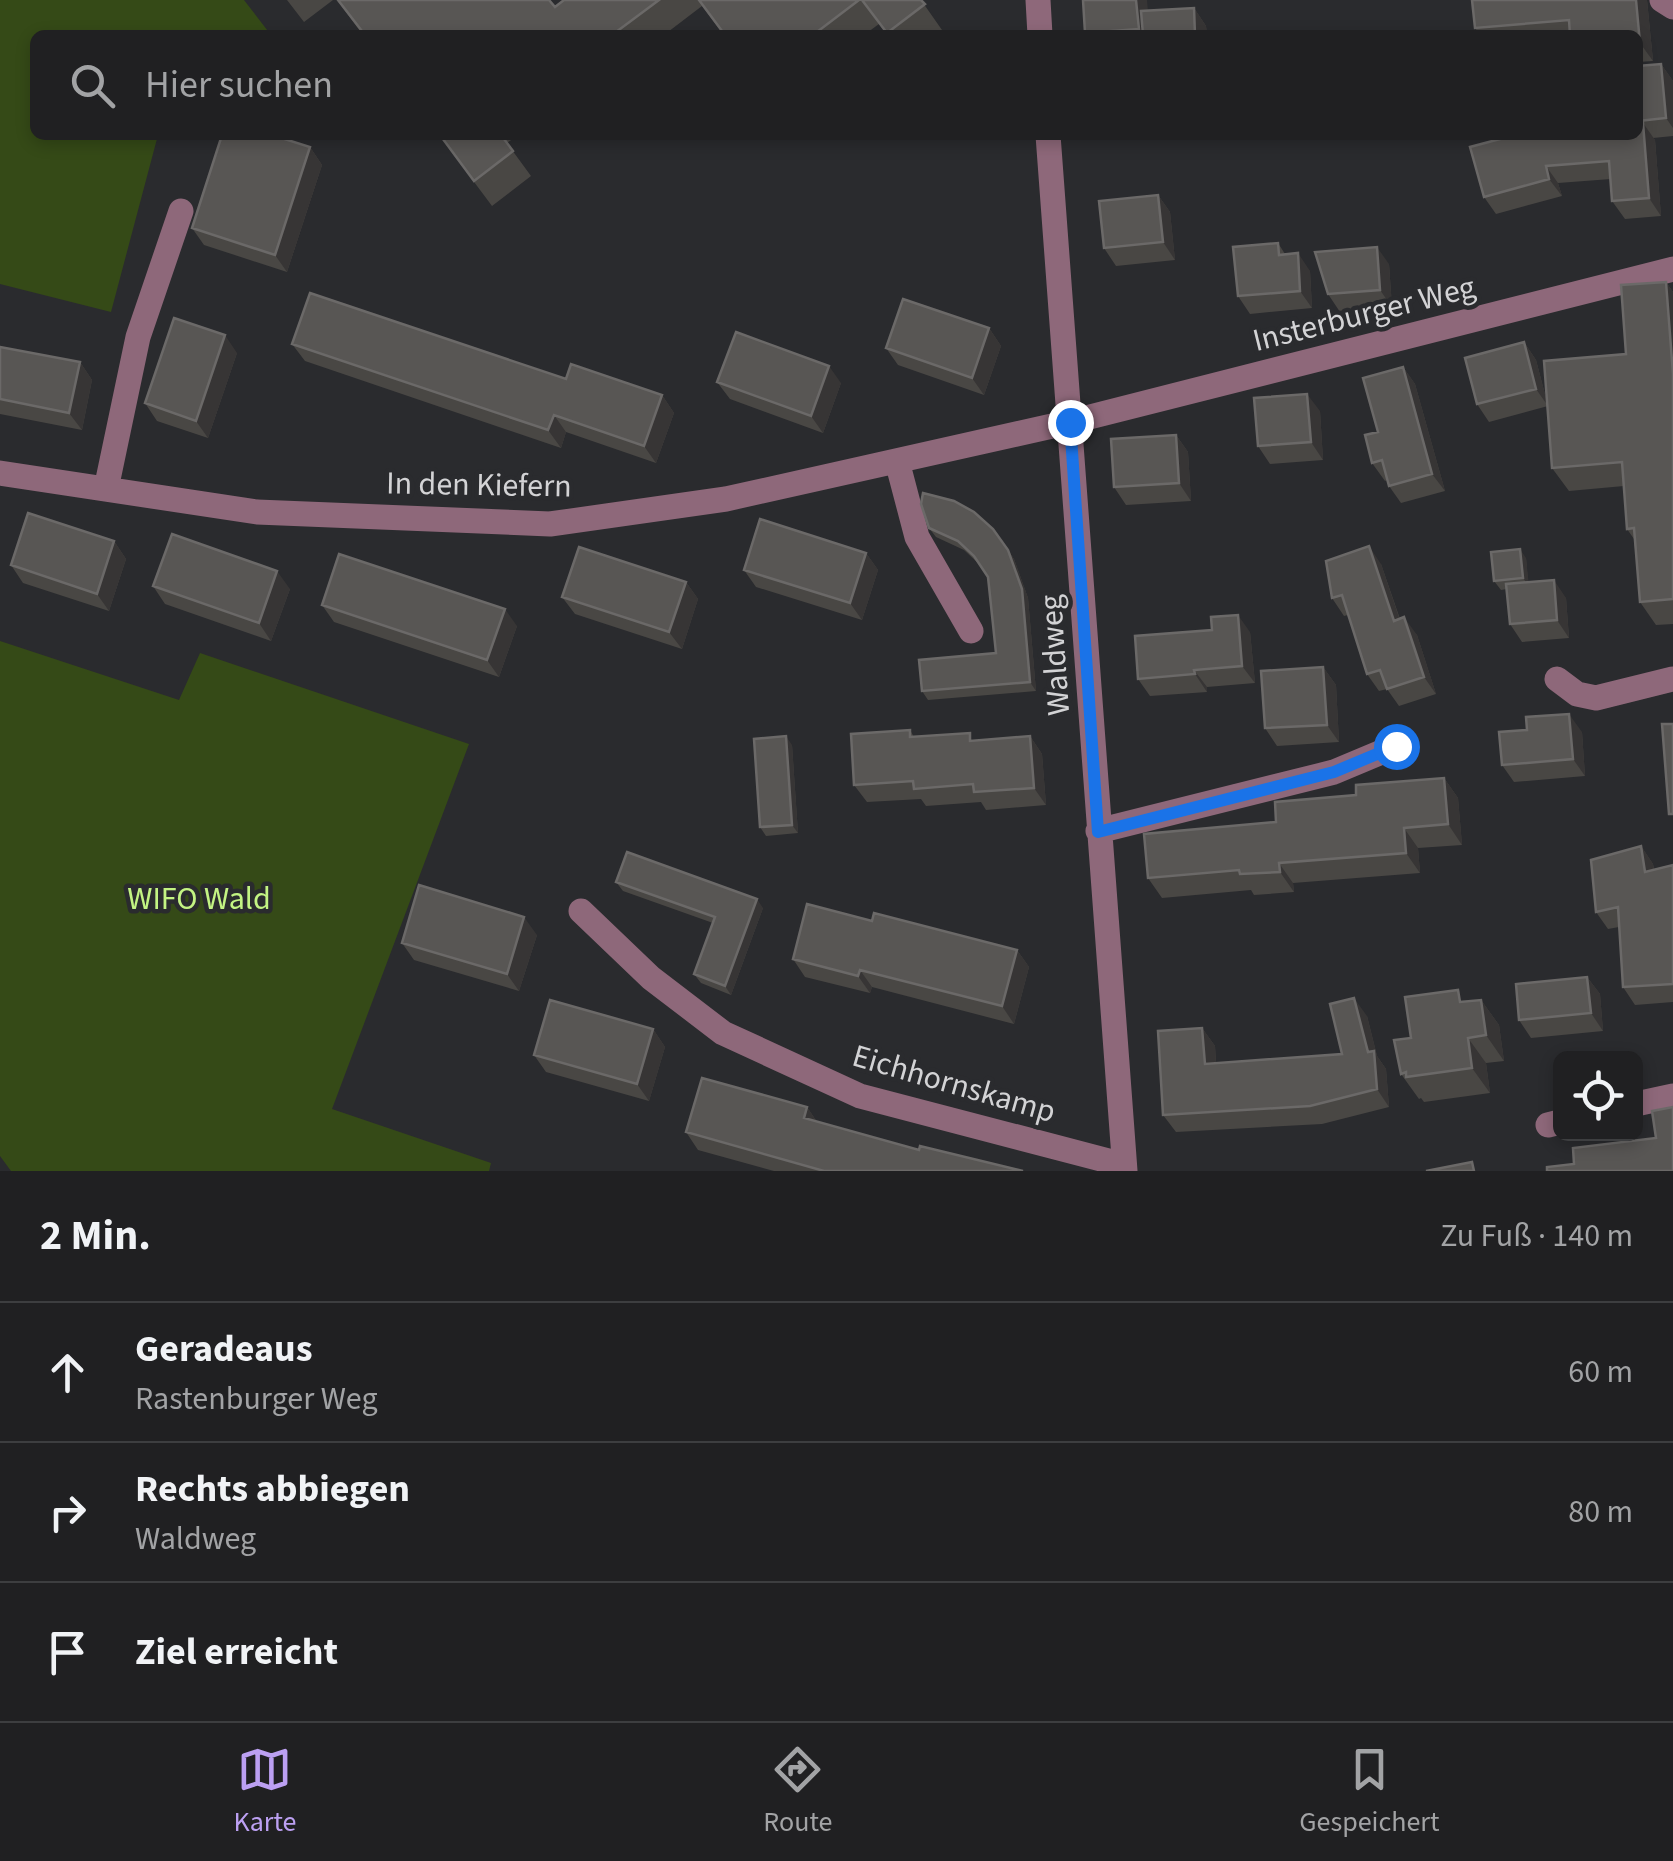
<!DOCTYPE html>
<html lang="de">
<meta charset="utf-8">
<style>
:root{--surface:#202022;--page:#2d2d2f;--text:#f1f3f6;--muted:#a2a3a5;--line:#3d3e40;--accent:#bca0f2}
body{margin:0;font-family:"Source Sans 3",sans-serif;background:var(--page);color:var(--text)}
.controls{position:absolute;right:30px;bottom:30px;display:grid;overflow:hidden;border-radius:15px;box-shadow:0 5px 15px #0003}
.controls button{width:90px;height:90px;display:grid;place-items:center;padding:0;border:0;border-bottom:2px solid var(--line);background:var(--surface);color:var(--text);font:50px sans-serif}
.stop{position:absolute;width:30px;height:30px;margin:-22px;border:8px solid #1a73e8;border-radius:50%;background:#fff}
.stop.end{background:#1a73e8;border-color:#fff;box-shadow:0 2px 10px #0008}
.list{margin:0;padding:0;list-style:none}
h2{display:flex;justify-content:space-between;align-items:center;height:130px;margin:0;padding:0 40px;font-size:42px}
h2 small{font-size:32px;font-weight:400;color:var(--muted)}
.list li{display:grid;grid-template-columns:65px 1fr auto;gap:30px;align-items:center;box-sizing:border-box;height:140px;padding:0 40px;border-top:2px solid var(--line)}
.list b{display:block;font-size:38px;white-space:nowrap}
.list p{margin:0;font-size:32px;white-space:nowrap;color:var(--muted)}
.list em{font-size:32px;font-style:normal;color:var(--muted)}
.icon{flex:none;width:55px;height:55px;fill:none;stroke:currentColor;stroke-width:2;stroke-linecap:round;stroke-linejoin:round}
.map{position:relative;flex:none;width:1673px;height:1171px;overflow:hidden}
.search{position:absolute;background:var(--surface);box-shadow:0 5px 15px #0003;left:30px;right:30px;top:30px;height:110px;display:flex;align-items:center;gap:25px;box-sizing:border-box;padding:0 35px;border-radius:15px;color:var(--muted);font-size:38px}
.sheet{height:550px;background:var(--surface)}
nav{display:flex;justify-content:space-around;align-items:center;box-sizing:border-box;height:140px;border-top:2px solid var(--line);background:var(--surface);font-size:28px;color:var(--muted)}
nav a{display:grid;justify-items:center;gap:5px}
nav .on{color:var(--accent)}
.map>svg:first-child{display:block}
</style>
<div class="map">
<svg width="1673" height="1171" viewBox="0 0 1673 1171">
<rect width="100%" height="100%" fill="#2a2b2e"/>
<path fill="#354a17" d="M0,0H244L271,35H35V135H158L111,312L0,284Z
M0,641L179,700L200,653L469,744L332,1109L491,1163L489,1171H11L0,1156Z"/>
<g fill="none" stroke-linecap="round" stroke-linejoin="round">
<path stroke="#8e687a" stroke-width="25" d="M1038,0L1040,35
M1662,0L1673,7
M1048,135L1125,1171
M897,461L917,537L971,631
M0,473L257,512L550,524L726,499L1070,422L1673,269
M106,489L138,337L181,211
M1557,679L1577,694L1596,698L1673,679
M1098,831L1334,772L1396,746
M581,911L651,978L723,1033L860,1096L1124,1165
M1636,1104L1673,1096
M1548,1125L1560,1122"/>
</g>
<path fill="#494744" d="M287,0H333L304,22Z
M337,0H549L555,7L564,0H921L942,30L935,35H887L879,24L864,35H724L702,6L664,35H363Z
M1647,0L1653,61L1638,62V35H1480L1475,28Z
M1194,8L1206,26L1207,35H1087L1085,33L1148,11Z
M1661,64L1673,81V136L1653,138L1655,140L1661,216L1625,219L1612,201L1611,179L1558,183L1562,196L1496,214L1484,197L1470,147L1638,135V66Z
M439,135H518L507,143L531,176L492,206Z
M310,147L322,165L287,272L204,245L192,228Z
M1158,195L1170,212L1175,260L1116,266L1104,248Z
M1278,243L1285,254L1310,271L1312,308L1250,314L1238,296Z
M1389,264L1392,307L1340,312L1328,294Z
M1666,282L1673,292V624L1656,625L1640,602L1634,539L1627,529L1624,486L1569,491L1552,468L1548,406L1489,422L1477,404L1524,342L1536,360L1547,402L1626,354Z
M989,328L1001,346L984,395L898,365L886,348Z
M292,344L566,379L662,395L674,413L656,463L566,432L561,448L305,361Z
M0,347L80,362L92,380L82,430L0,414Z
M237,353L208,438L157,421L145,403Z
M1403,367L1415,384L1445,491L1401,503L1389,486L1387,480L1385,481L1372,463Z
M717,382L841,383L823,433L730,399Z
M1320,411L1323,460L1270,464L1258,446Z
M1176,435L1188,452L1191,501L1126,505L1114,487Z
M929,528L993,529L1014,559L1028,598L1036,691L928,700L922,691L996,653L988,577L979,564L964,550L936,537Z
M114,541L126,559L109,611L23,583L11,565Z
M866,553L878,570L862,620L756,587L744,570Z
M1526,558L1528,582L1566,598L1569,638L1522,642L1510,624L1507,589L1501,590L1494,581Z
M1381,564L1400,619L1417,635L1436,694L1399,706L1387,689L1379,691L1367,674L1348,615L1344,616L1332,598Z
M686,582L698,599L682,649L575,614L562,597Z
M153,586L290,589L271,641L165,604Z
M322,605L517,626L499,677L334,622Z
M1250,632L1255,683L1207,687V692L1150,696L1138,679Z
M1323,667L1336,685L1339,742L1277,746L1265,728Z
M910,730L914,737L974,740L1030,736L1042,754L1046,805L986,810L981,802L926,806L921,799L867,802L854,785Z
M1582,732L1585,776L1514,782L1502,765Z
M792,745L798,833L766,836L760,827Z
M1444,778L1458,798L1462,845L1418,848L1420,873L1293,883L1294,892L1254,895L1251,890L1162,898L1148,878L1276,822L1356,795Z
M1641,846L1653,864L1654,869L1673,865V1002L1635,1005L1623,987L1619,927L1608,929L1596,912Z
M616,882L763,908L731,995L701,983L694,974L713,923L623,891Z
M872,921L1017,950L1029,967L1014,1024L872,987L870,993L805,977L793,959Z
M537,935L519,991L414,960L402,943Z
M1587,977L1600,994L1603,1031L1531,1038L1519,1020Z
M1481,1000L1499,1025L1504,1061L1486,1063L1490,1093L1424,1102L1421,1098L1419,1099L1401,1074L1411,1038L1466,1002Z
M1367,1016L1377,1056L1386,1069L1389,1107L1322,1124L1176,1132L1163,1115L1202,1028L1215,1046L1216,1063L1342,1054Z
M653,1029L665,1047L649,1101L546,1072L534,1055Z
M807,1107L817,1122L919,1150L1023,1171H774L698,1150L686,1132Z"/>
<path fill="#373535" d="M1136,0H1147L1150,35H1143L1139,29Z
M1636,0H1647L1653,61L1640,43Z
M1194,8L1206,26L1207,35H1195Z
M1661,64L1673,81V128L1666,118Z
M1643,123L1655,140L1661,216L1649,198Z
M310,147L322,165L287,272L275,255Z
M1546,166L1558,183L1562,196L1549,179Z
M1158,195L1170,212L1175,260L1163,242Z
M1377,247L1389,264L1392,307L1380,290Z
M1298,253L1310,271L1312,308L1300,291Z
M1666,282L1673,292V374Z
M989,328L1001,346L984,395L972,378Z
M225,335L237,353L208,438L196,421Z
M1524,342L1536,360L1548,406L1536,389Z
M80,362L92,380L82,430L69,413Z
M829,366L841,383L823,433L811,416Z
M1403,367L1415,384L1445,491L1432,474Z
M1307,394L1320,411L1323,460L1311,442Z
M662,395L674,413L656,463L644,446Z
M554,415L566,432L561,448L548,430Z
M1176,435L1188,452L1191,501L1179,483Z
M114,541L126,559L109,611L97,594Z
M1369,546L1381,564L1406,638L1394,621Z
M1520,549L1526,558L1529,586L1523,578Z
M1008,550L1014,559L1028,598L1036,691L1030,682Z
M866,553L878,570L862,620L850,603Z
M277,571L290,589L271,641L259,623Z
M1554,580L1566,598L1569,638L1557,620Z
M686,582L698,599L682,649L669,632Z
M505,609L517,626L499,677L487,660Z
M1238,615L1250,632L1255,683L1242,666Z
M1404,617L1417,635L1436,694L1424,677Z
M1323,667L1336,685L1339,742L1327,725Z
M1194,670L1207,687V692L1195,674Z
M1569,714L1582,732L1585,776L1573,759Z
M786,736L792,745L798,833L792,825Z
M1030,736L1042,754L1046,805L1034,788Z
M1444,778L1458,798L1462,845L1448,824Z
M1404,828L1418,848L1420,873L1406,853Z
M1641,846L1653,864L1657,889L1645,872Z
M1279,863L1293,883L1294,892L1280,872Z
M757,899L763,908L731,995L725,986Z
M524,917L537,935L519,991L507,974Z
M1017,950L1029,967L1014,1024L1002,1006Z
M860,970L872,987L870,993L858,976Z
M1587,977L1600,994L1603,1031L1591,1013Z
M1354,998L1367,1016L1377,1056L1386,1069L1389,1107L1377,1089Z
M1481,1000L1499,1025L1504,1061L1486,1035Z
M1202,1028L1215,1046L1217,1081L1205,1064Z
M653,1029L665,1047L649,1101L637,1084Z
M1468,1038L1486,1063L1490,1093L1472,1068Z
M807,1107L819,1125L804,1118Z"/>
<path fill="#585654" stroke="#6b6968" stroke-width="2.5" d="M338,0H549L555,7L564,0H659L612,35H365Z
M699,0H859L813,35H725Z
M862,0H921L925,4L887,33Z
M1083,0H1136L1139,29L1085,33Z
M1472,0H1636L1640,43H1638V35H1570L1569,20L1475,28Z
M1194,8L1195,35H1143L1141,11Z
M1661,64L1666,118L1638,121V66Z
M1638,123H1643L1649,198L1612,201L1609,161L1546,166L1549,179L1484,197L1470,147L1515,135H1638Z
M222,135H272L310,147L275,255L192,228Z
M440,135H501L513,151L474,181Z
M1158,195L1163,242L1104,248L1099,201Z
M1278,243L1279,255L1298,253L1300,291L1238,296L1233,247Z
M1377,247L1380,290L1328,294L1315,252Z
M1666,282L1673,374V599L1640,602L1634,528L1627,529L1622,462L1552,468L1544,361L1626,354L1621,285Z
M310,293L566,379L571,364L662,395L644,446L554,415L548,430L292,344Z
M903,299L989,328L972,378L886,348Z
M174,318L225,335L196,421L145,403Z
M736,332L829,366L811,416L717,382Z
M1524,342L1536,389L1477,404L1465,358Z
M0,347L80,362L69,413L0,399Z
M1403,367L1432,474L1389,486L1382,460L1372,463L1365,435L1378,432L1363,378Z
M1307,394L1311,442L1258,446L1254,398Z
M1176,435L1179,483L1114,487L1111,439Z
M923,493L954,501L974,512L993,529L1008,550L1022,589L1030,682L922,691L919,660L996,653L988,577L974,556L958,541L929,528L921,504Z
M28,513L114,541L97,594L11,565Z
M760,519L866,553L850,603L744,570Z
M172,534L277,571L259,623L153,586Z
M1369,546L1394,621L1404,617L1424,677L1387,689L1380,670L1367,674L1342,595L1332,598L1326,561Z
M579,547L686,582L669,632L562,597Z
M1520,549L1523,578L1494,581L1491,552Z
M339,554L505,609L487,660L322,605Z
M1554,580L1557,620L1510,624L1506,584Z
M1238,615L1242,666L1194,670L1195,674L1138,679L1135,636L1212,630L1211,617Z
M1323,667L1327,725L1265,728L1261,671Z
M1569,714L1573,759L1502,765L1499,732L1527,730L1526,717Z
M1662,724H1673V814H1669Z
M910,730V737L970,733V741L1030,736L1034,788L974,792L973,784L914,789L913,781L854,785L851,734Z
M786,736L792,825L760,827L754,739Z
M1444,778L1448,824L1404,828L1406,853L1279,863L1280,872L1240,874L1239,870L1148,878L1144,834L1276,822L1275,802L1356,795V785Z
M1641,846L1645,872L1673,865V984L1623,987L1618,907L1596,912L1591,860Z
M627,852L757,899L725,986L694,974L715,917L616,882Z
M419,885L524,917L507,974L402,943Z
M807,904L872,921L874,913L1017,950L1002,1006L860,970L858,976L793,959Z
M1587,977L1591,1013L1519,1020L1516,984Z
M1458,990L1460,1002L1481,1000L1486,1035L1468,1038L1472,1068L1406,1077V1072L1401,1074L1394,1040L1411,1038L1405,997Z
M1354,998L1368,1052L1374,1051L1377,1089L1310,1106L1163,1115L1158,1031L1202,1028L1205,1064L1342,1054L1330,1004Z
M550,1000L653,1029L637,1084L534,1055Z
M702,1078L807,1107L804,1118L919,1150L920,1146L1023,1171H824L686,1132Z
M1673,1107V1171H1547V1167L1574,1164L1573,1148L1656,1138L1652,1111Z
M1472,1162L1474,1171H1426Z"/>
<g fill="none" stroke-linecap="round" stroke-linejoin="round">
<path stroke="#1a73e8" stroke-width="12" d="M1070,422L1098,832L1334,772L1396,746"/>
</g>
<g text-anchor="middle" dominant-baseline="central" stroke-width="9" stroke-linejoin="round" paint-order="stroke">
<g font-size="32" fill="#d3d3d5" stroke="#2a2b2e">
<text transform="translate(1364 314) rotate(-14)">Insterburger Weg</text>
<text transform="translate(479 485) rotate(1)">In den Kiefern</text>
<text transform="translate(1055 655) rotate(-94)">Waldweg</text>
<text transform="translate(954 1084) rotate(16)">Eichhornskamp</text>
</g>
<g font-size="32" fill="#c3f483" stroke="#2a2b2e">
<text x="199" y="899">WIFO Wald</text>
</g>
</g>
</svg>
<div class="controls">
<button><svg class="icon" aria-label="locate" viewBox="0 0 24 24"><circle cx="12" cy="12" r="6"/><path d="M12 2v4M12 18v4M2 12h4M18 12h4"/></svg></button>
</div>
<div class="stop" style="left:1396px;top:746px"></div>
<div class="stop end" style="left:1070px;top:422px"></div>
<div class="search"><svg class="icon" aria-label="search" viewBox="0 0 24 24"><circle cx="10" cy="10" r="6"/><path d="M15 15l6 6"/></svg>Hier suchen</div>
</div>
<section class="sheet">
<h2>2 Min.<small>Zu Fuß · 140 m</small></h2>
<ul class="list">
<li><svg class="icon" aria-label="ahead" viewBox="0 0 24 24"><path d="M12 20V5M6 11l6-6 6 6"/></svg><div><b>Geradeaus</b><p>Rastenburger Weg</p></div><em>60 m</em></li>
<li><svg class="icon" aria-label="right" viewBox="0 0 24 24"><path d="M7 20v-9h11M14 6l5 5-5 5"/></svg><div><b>Rechts abbiegen</b><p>Waldweg</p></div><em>80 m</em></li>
<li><svg class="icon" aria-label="arrive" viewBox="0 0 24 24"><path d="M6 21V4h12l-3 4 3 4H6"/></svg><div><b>Ziel erreicht</b></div></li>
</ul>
</section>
<nav>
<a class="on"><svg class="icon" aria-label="map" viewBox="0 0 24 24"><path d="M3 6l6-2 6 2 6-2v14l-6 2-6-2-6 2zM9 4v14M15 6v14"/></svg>Karte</a>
<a><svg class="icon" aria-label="directions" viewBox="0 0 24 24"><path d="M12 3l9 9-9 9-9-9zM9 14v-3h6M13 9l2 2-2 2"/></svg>Route</a>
<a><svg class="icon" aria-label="saved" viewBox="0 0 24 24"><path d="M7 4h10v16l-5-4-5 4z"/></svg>Gespeichert</a>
</nav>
